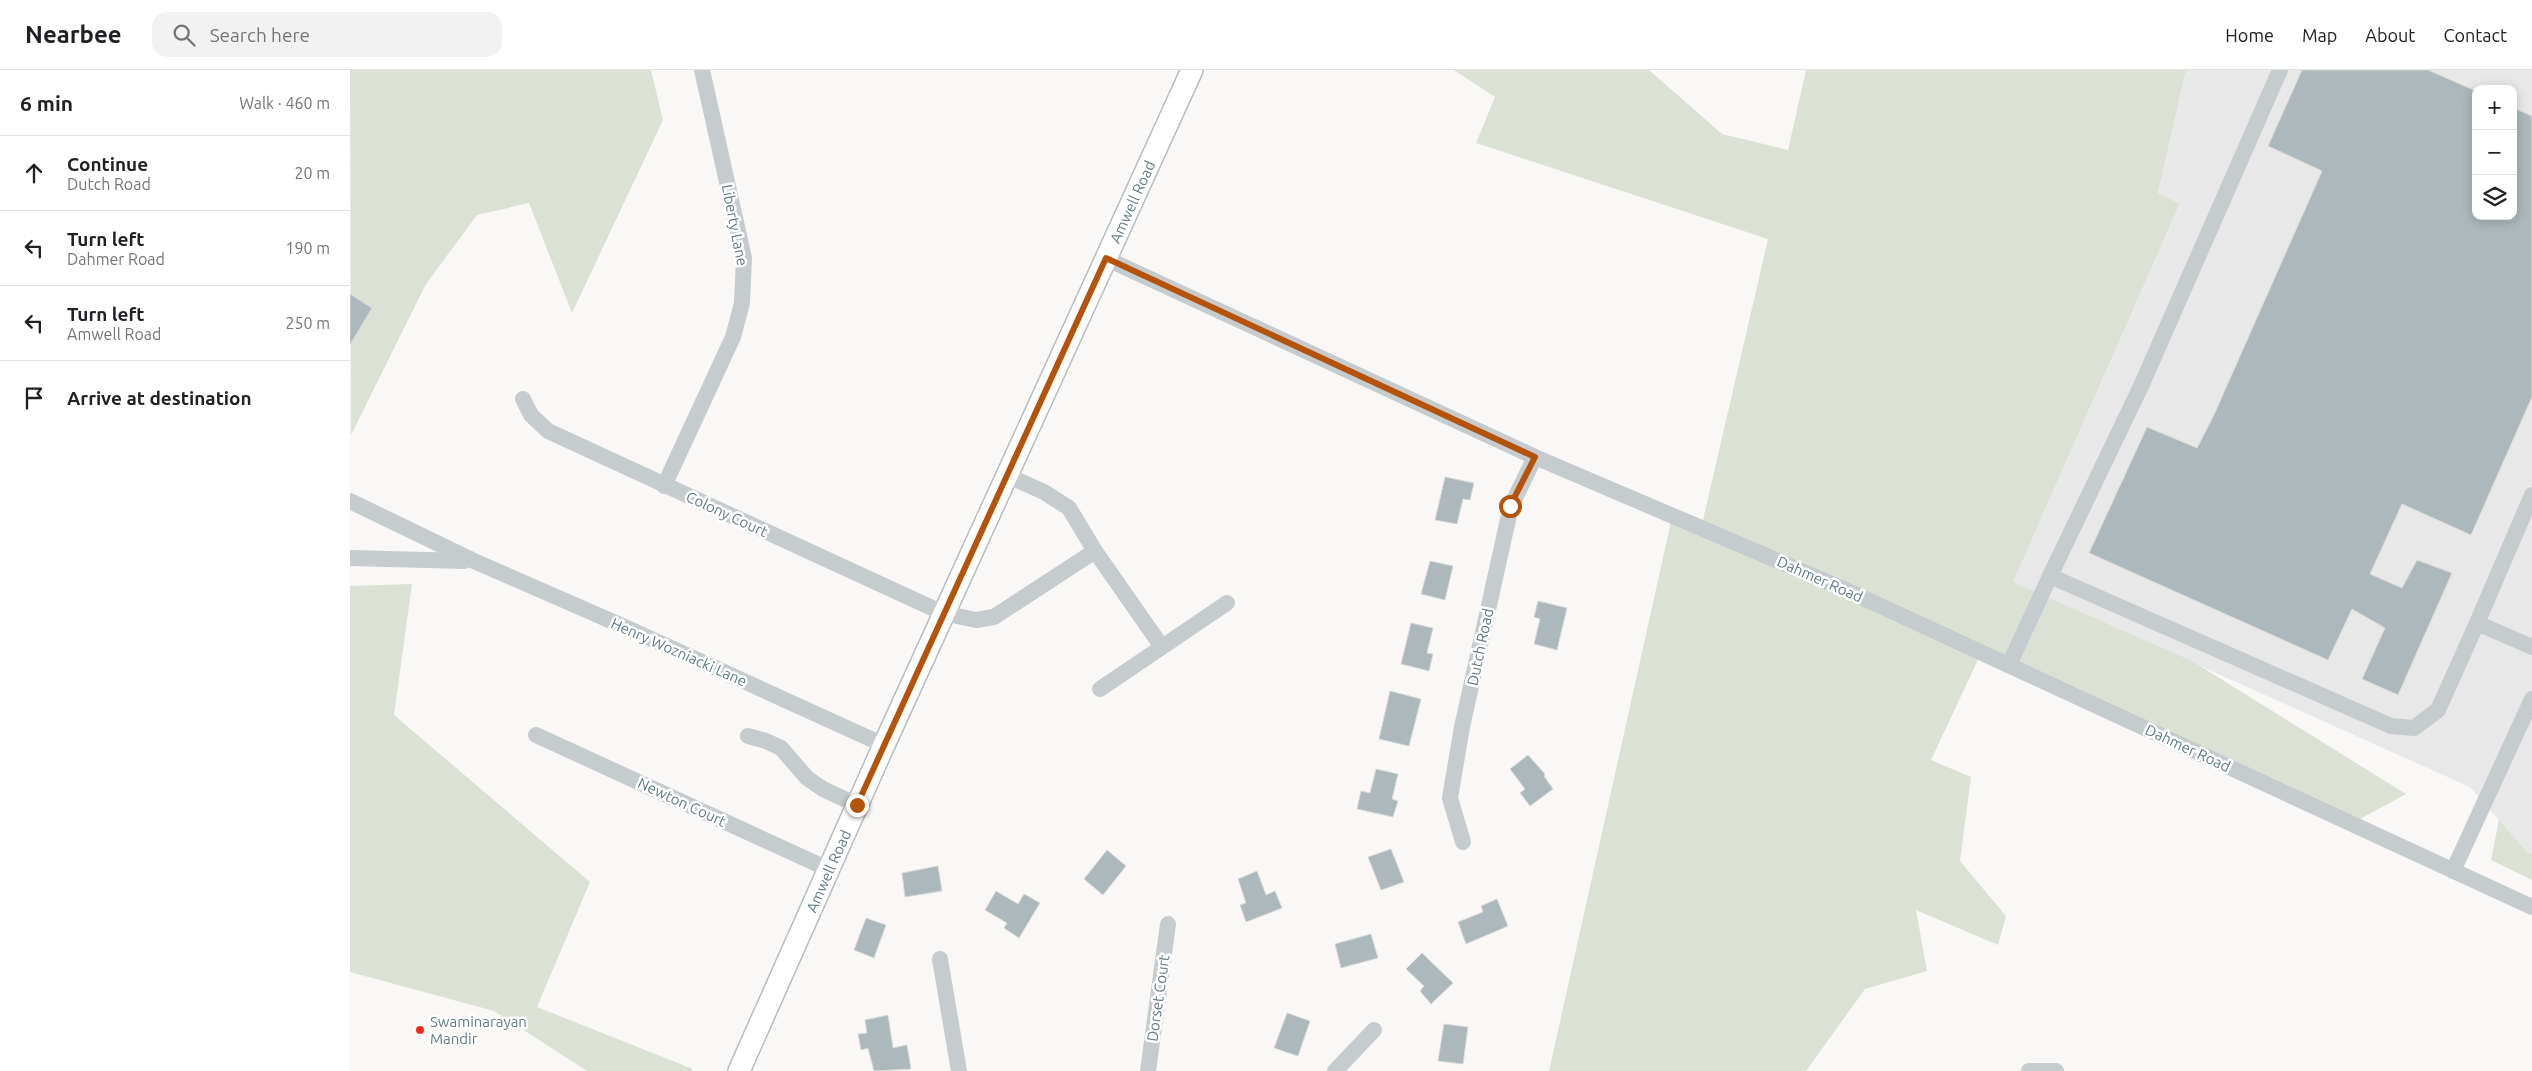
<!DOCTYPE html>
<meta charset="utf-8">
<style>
:root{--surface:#fff;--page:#f2f2f2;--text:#202124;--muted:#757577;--line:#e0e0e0}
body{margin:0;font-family:Ubuntu,sans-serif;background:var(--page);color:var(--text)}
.controls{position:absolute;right:15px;top:15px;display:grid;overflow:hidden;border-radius:10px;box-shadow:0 2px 12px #0003}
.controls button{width:45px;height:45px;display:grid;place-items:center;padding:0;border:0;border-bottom:1px solid var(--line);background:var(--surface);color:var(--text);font:25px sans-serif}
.stop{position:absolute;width:15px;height:15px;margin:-11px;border:4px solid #b45309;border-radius:50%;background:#fff}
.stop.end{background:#b45309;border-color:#fff;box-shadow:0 1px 5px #0008}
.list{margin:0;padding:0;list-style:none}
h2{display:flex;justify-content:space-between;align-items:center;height:65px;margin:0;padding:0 20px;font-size:21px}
h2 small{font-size:16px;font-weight:400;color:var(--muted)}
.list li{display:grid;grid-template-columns:32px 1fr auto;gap:15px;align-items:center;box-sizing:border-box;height:75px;padding:0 20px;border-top:1px solid var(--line)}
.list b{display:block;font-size:19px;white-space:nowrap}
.list p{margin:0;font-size:16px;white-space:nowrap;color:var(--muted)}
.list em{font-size:16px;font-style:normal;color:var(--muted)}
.icon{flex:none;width:28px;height:28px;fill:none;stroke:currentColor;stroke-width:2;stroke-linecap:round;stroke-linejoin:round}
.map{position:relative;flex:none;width:2182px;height:1001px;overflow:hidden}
header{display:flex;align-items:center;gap:30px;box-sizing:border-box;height:70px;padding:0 25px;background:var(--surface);border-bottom:1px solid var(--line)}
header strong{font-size:24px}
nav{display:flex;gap:28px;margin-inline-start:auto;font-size:18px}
.search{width:350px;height:45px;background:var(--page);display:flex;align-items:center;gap:12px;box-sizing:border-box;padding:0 18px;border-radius:15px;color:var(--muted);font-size:19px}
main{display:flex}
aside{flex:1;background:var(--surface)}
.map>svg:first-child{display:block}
</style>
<header>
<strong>Nearbee</strong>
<div class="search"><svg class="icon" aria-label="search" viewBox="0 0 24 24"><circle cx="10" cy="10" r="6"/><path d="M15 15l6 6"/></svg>Search here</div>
<nav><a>Home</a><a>Map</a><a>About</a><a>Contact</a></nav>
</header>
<main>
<aside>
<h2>6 min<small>Walk · 460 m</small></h2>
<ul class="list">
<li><svg class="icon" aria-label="ahead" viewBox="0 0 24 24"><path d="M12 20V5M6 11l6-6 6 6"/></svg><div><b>Continue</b><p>Dutch Road</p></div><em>20 m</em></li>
<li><svg class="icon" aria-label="left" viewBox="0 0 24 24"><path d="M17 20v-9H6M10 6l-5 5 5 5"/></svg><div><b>Turn left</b><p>Dahmer Road</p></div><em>190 m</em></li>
<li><svg class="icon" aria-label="left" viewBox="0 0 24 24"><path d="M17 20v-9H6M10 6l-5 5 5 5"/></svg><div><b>Turn left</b><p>Amwell Road</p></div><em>250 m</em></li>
<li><svg class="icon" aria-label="arrive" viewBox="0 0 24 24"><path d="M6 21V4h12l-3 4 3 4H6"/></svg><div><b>Arrive at destination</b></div></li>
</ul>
</aside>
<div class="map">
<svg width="2182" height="1001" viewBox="0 0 2182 1001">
<rect width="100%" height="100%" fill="#f9f8f6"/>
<path fill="#e7e8e7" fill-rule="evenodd" d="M1836,0H2182V784L2177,782L2120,717L1663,512L1830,135L1808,123ZM2126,19H2163V146H2126Z"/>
<path fill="#dce1d6" d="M0,0H301L313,50L222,243L179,133L127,145L76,214L1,365Z
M1104,0H1299L1372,64L1438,80L1456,0H1836L1808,123L1830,134L1663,512L1842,591L2056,724L2008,750L1634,577L1581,690L1621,707L1610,791L1656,846L1648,875L1566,840L1577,901L1515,919L1456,1001H1199L1324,438L1353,450L1418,169L1126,73L1145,27Z
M62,514L44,645L240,812L187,937L343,999L342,1001H237L144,941L0,902V516Z
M2149,750L2177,782L2182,784V810L2141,790Z"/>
<path fill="#acb8bb" stroke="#dadad8" d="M1952,0H2078L2126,21V146H2163V38L2182,46V327L2121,465L2052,434L2020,504L2052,518L2067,490L2102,503L2048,625L2012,609L2035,558L2002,539L1978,590L1739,483L1797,357L1847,378L1863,347L1972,101L1918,76Z
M0,224L22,238L0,275Z
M1095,407L1124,413L1120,430L1113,429L1107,454L1085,450Z
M1080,491L1103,496L1095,530L1071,524Z
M1188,531L1217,538L1207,580L1184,574L1190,549L1184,547Z
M1061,553L1083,558L1077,583L1083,584L1079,601L1051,594Z
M1040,621L1071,629L1059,676L1029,669Z
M1178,685L1195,704L1194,706L1203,719L1180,736L1170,723L1175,719L1160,699Z
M1026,699L1048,704L1042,729L1048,731L1043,747L1007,739L1011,721L1020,723Z
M1041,779L1054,812L1031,820L1018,787Z
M757,780L776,796L753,825L734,809Z
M588,796L592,821L555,827L552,803Z
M907,801L916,825L925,821L932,838L896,852L890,835L896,833L888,809Z
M646,821L668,834L674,824L690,833L669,868L654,858L657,853L635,840Z
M1147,829L1158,856L1116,874L1108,852L1133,842L1131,836Z
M516,848L536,855L524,888L504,880Z
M1021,864L1028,888L991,898L985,874Z
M1072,883L1103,913L1081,934L1070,921L1074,916L1056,899Z
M937,943L960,951L948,986L924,978Z
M538,945L543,978L557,975L561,999L524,1001L518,978L511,980L508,964L517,963L515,950Z
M1094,954L1118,957L1113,994L1088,991Z"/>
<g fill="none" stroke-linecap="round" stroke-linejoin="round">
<defs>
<g id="major">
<path id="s1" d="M389,1001L534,675L842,0"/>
</g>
</defs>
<use href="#major" stroke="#b6bdc0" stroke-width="24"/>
<path stroke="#c6cbce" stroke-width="16" d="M755,188L1185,387L1496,520L2182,837
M173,329L181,345L198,361L593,543L626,550L644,547L745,481L719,438L694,422L656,405
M314,416L383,267L392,233L394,188L352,0
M0,431L124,491L275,557L534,675
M745,481L812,577
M0,488L114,491
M1700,506L1792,314L1930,0
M2127,553L2182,425
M1659,595L1700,506L2041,656L2064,658L2088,640L2127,553L2182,577
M750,619L877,533
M186,665L478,799
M398,666L416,671L431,678L457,708L473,719L507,735
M1113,772L1100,728L1112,657L1161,436L1185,387
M2103,801L2182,629
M590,889L609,1001
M798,1001L818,854
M985,1001L1024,960
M1679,1001H1706"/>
<use href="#major" stroke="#fff" stroke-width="21"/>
</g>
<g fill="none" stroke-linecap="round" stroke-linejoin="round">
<path stroke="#b45309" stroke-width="6" d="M507,735L756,188L1185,387L1160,436"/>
</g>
<circle fill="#f12b1d" stroke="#fff" stroke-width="2" cx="70" cy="960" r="5"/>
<g text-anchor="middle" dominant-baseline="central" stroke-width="5" stroke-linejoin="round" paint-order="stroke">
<g font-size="15" fill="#617a83" stroke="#fff">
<text stroke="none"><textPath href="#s1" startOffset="954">Amwell Road</textPath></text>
<text transform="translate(385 155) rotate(79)">Liberty Lane</text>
<text transform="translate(377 444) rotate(25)">Colony Court</text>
<text transform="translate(1470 509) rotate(24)">Dahmer Road</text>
<text transform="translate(1130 577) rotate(-78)">Dutch Road</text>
<text transform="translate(329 582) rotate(24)">Henry Wozniacki Lane</text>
<text transform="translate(1838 678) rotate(25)">Dahmer Road</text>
<text transform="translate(332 732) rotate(25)">Newton Court</text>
<text stroke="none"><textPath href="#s1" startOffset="219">Amwell Road</textPath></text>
<text transform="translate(808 928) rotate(-82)">Dorset Court</text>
</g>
<g font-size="15" fill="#617a83" stroke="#fff" text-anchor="start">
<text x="80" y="951">Swaminarayan<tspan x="80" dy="17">Mandir</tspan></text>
</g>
</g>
</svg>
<div class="controls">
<button>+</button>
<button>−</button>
<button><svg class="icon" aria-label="layers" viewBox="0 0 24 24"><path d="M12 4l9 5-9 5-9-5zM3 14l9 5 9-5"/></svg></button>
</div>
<div class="stop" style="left:1160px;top:436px"></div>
<div class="stop end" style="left:507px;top:735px"></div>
</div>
</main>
